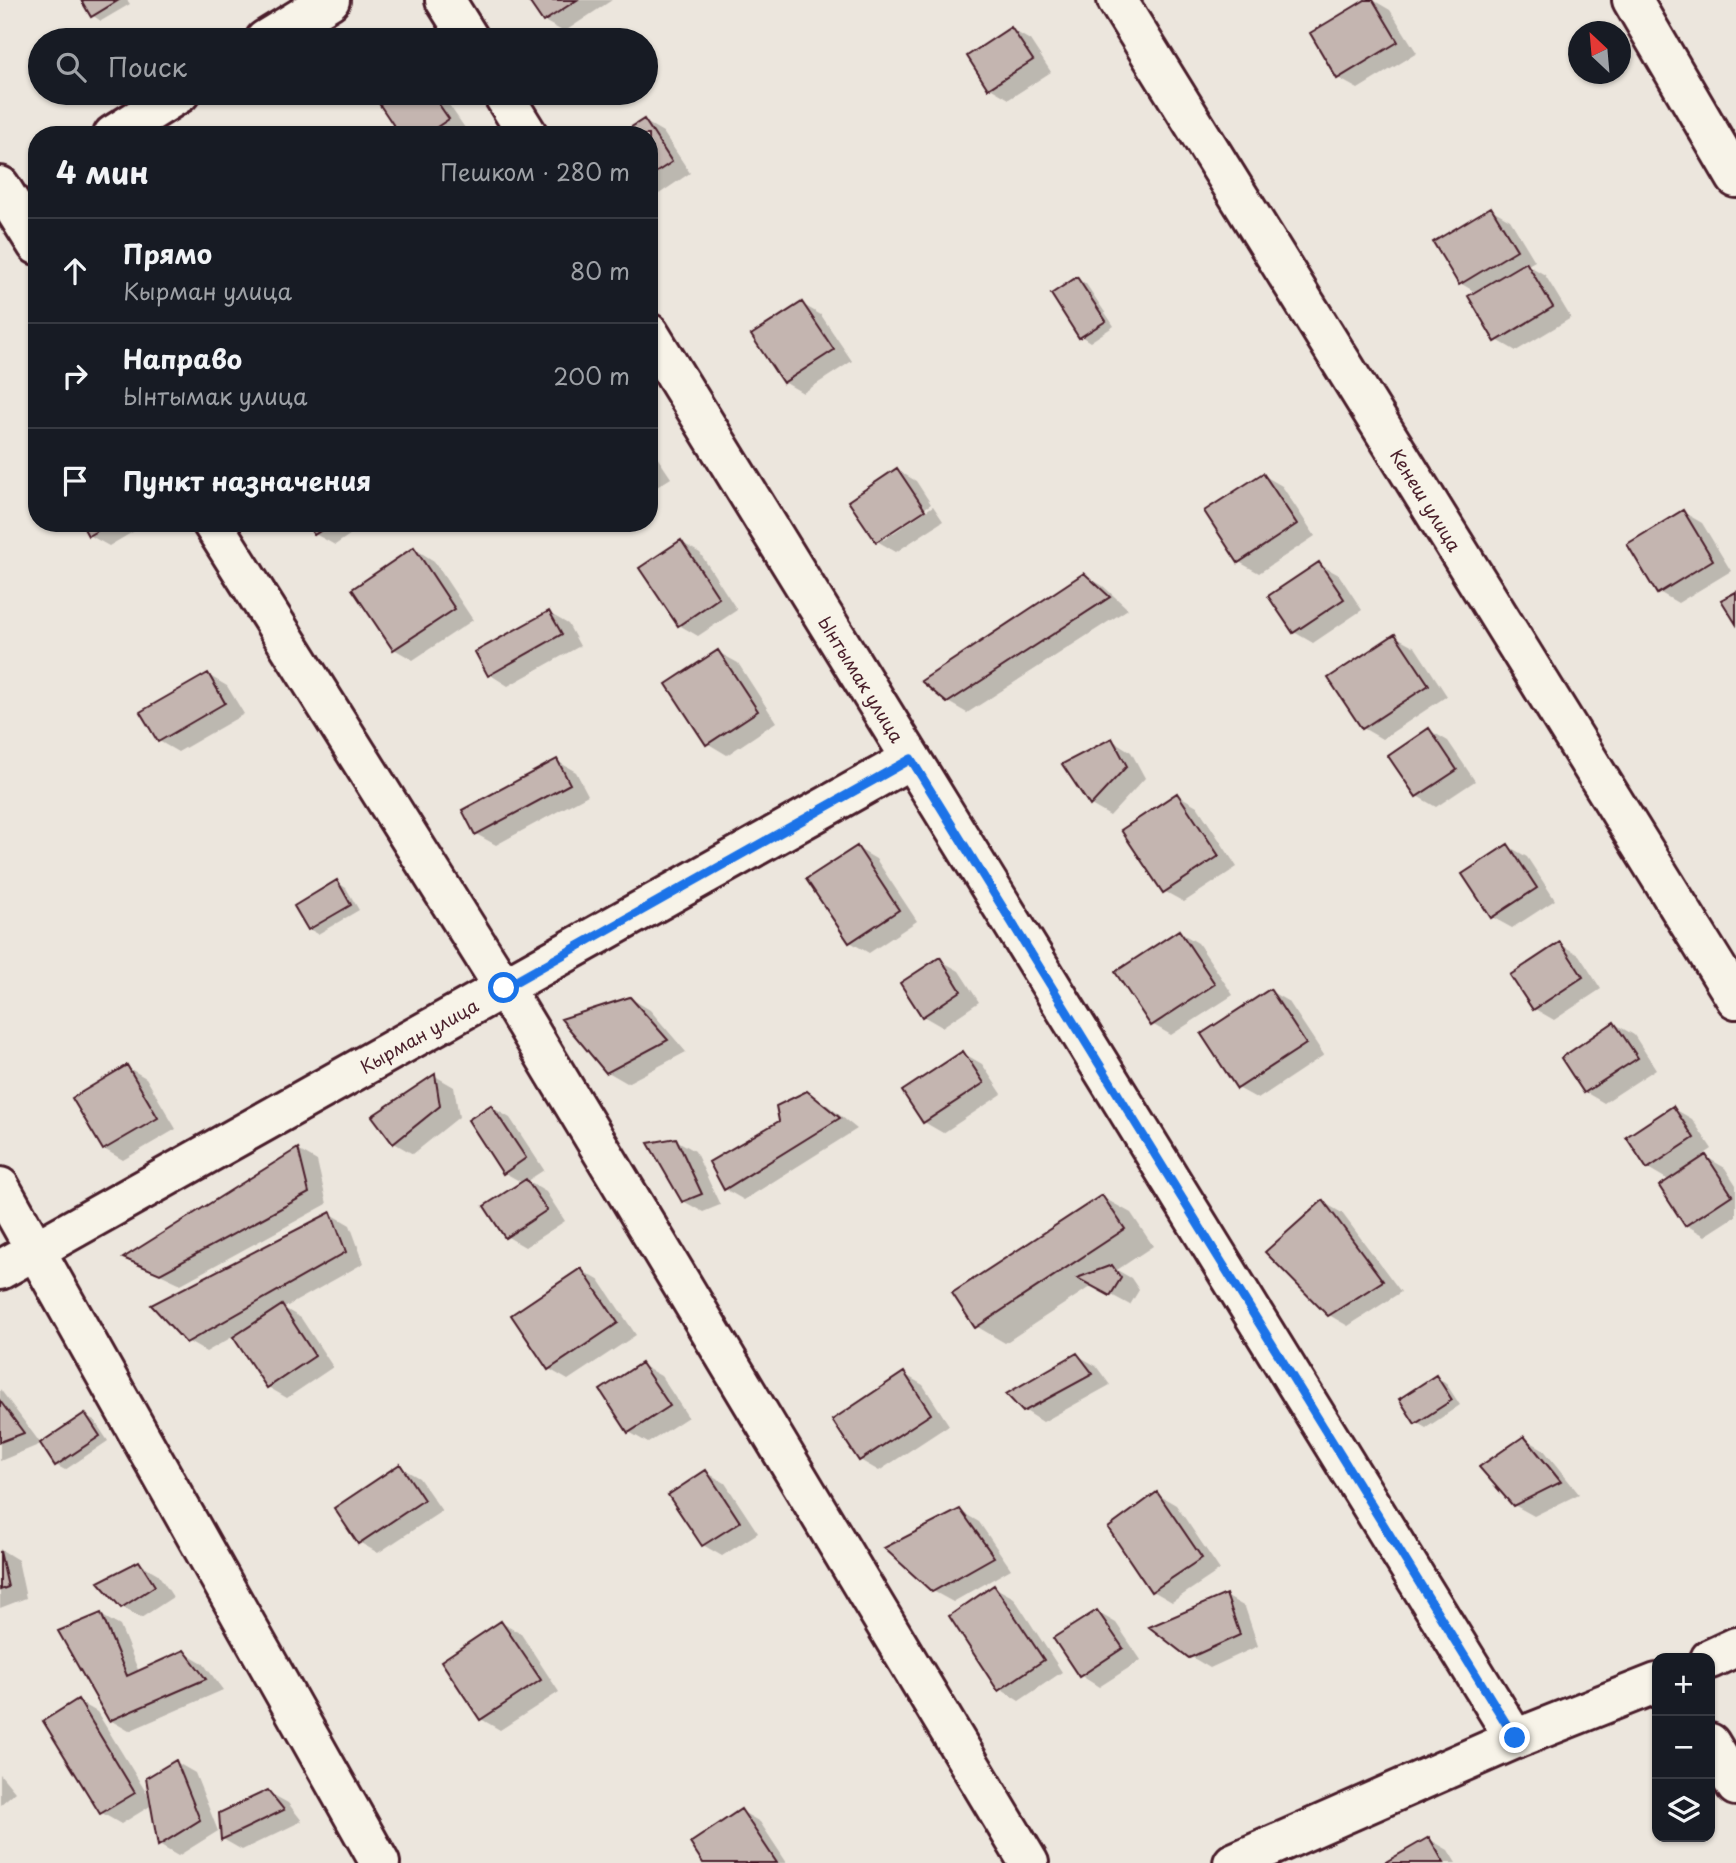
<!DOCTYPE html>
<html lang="ru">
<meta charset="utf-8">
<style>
:root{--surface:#171b24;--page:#20242c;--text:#f1f3f6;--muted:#9ea1a6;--line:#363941}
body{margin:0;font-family:"Playpen Sans",sans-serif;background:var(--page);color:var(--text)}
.controls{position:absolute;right:21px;bottom:21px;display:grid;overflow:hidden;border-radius:14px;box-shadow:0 2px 5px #0004}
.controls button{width:63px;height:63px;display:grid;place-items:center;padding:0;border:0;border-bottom:2px solid var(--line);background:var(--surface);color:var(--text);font:35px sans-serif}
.compass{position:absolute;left:1568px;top:21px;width:63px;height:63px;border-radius:50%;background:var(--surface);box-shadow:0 2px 5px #0004;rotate:334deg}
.stop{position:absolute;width:21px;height:21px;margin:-16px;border:5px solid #1a73e8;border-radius:50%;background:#fff}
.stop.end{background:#1a73e8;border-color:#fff;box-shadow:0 2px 7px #0008}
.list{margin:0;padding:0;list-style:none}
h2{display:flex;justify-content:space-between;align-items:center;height:91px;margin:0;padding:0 28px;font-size:30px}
h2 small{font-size:23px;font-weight:400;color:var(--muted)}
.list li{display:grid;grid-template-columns:46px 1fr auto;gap:21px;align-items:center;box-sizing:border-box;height:105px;padding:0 28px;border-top:2px solid var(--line)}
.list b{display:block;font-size:26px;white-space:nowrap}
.list p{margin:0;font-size:23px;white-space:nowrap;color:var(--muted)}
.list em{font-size:23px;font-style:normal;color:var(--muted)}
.icon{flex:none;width:38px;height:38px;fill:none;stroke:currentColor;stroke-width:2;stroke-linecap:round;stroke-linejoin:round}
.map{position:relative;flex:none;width:1736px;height:1863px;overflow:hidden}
.search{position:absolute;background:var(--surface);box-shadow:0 2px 5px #0004;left:28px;top:28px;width:630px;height:77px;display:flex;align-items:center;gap:18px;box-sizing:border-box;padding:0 24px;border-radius:38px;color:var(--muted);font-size:26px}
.panel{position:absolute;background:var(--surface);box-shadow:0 2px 5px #0004;left:28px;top:126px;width:630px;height:406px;border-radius:28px}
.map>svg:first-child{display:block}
</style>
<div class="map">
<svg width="1736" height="1863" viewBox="0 0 1736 1863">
<rect width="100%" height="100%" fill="#ece6dd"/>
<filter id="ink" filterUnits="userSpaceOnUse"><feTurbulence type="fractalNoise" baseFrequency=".0143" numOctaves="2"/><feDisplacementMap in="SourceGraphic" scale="14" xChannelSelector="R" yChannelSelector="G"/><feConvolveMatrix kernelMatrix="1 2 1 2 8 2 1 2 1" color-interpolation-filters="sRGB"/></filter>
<g filter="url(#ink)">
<path fill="#0003" d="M83,0H127L130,4L101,21L92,15Z
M531,0H612L564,32L544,21Z
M1369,0H1373L1390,10L1417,53L1358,89L1338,78Z
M1011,29L1030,40L1051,72L1009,99L990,88Z
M374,93H441L467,131L460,135H402Z
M644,121L663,132L690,173L659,194L649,188V135Z
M1491,209L1510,220L1535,261L1528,265L1545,275L1571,318L1516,351L1497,340L1477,293L1460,283Z
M1077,279L1086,284L1114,326L1090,342L1081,336Z
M802,304L821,315L852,361L803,393L784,382Z
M649,445L671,478L649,492Z
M37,448V459L32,451Z
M897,470L916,481L931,504L883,536V540L933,506L943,521L896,552L877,541Z
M1263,475L1282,486L1315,536L1259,573L1239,562Z
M1683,512L1702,523L1731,571L1678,603L1659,592Z
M83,523H148L109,546L89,535Z
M308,523H367L335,545L315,534Z
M681,542L700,553L737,610L698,636L679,625Z
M415,549L434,561L473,620L413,660L394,649Z
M1319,564L1339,575L1362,610L1313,643L1294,632Z
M1084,575L1103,586L1128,609L967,713L948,702Z
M549,613L568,624L580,646L508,686L489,674Z
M1395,636L1415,647L1447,696L1382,739L1363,728Z
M718,652L738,663L776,722L727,755L707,743Z
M208,675L227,686L244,714L178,752L159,741Z
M1429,730L1448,741L1475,781L1436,807L1417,796Z
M1112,740L1131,752L1145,778L1110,816L1091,805L1065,765Z
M557,761L576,772L588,795L496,845L476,834Z
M1178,795L1197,806L1237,867L1184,902L1164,891Z
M1508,846L1527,857L1555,900L1512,928L1492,917L1465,875Z
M857,848L876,859L917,921L869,953L850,942Z
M337,882L346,888L359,910L318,934L309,929Z
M1179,932L1198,943L1233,995L1171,1035L1152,1024Z
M1560,944L1579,955L1601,989L1554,1020L1535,1009L1513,976Z
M940,960L959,971L979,1002L942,1027L923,1016Z
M1270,991L1289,1002L1324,1055L1258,1099L1238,1088L1204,1035Z
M630,998L650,1010L686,1052L627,1083L608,1072Z
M1615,1024L1634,1035L1656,1069L1604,1103L1585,1092Z
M963,1053L982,1064L1002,1094L943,1133L924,1122Z
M127,1067L146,1078L176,1129L123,1160L104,1149Z
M435,1076L454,1087L459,1117L413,1154L394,1143Z
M807,1093L826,1104L857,1129L744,1200L725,1189Z
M491,1107L510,1118L544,1170L527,1181L546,1192L565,1221L525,1247L506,1236L523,1183L505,1173Z
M1673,1108L1692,1119L1712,1149L1703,1155L1725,1168L1736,1185V1216L1705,1236L1686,1225L1670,1181L1648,1168Z
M676,1140L695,1151L720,1205L703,1212L683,1201Z
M298,1150L317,1161L327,1204L181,1284L126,1258Z
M1102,1197L1131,1213L1153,1246L1117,1270L1131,1278L1139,1290L1130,1305L1093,1285L1005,1343L976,1326Z
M1323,1202L1342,1213L1401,1292L1348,1326L1329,1315Z
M331,1214L350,1225L364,1263L284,1308L301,1318L333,1367L287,1398L268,1387L234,1336L206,1352L187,1341Z
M581,1270L600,1281L636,1335L568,1380L549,1369Z
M1077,1355L1096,1366L1110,1385L1043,1422L1024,1410Z
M641,1365L661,1376L688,1417L648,1443L629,1432Z
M904,1374L923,1385L949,1425L879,1471L860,1460Z
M1436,1377L1445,1382L1460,1405L1426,1428L1417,1423Z
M0,1389L41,1444L0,1461Z
M85,1415L94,1420L108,1441L65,1470L56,1465Z
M1524,1438L1543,1449L1579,1494L1534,1516L1514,1505Z
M400,1467L419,1478L442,1511L378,1553L359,1542Z
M706,1472L725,1483L758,1533L722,1556L703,1545Z
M1157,1494L1176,1505L1220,1570L1172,1602L1153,1591Z
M960,1511L979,1522L1011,1569L953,1602L933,1591Z
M0,1549L18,1560L26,1598L0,1608Z
M139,1563L158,1574L173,1597L141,1618L122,1607Z
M994,1587L1014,1598L1062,1672L1019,1701L1000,1689Z
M1226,1596L1245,1607L1258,1646L1210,1668L1190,1656Z
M1097,1612L1116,1623L1141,1660L1099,1687L1080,1675Z
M101,1615L120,1626L139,1672L184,1652L203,1663L223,1690L129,1731L110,1720Z
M502,1623L521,1634L559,1692L500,1730L481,1719Z
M78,1701L97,1712L152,1802L176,1762L195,1773L218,1831L178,1856L159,1845L152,1805L121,1824L102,1813L45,1721Z
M0,1774L15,1792L0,1805Z
M268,1792L288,1803L302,1821L242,1850L223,1839L221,1814Z
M741,1811L760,1822L787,1863H705Z
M1429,1839L1448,1850L1456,1863H1388Z"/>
<path fill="#c4b5b0" stroke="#4a1f2b" stroke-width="2" d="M81,0H119L91,17Z
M528,0H577L543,22Z
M1365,0H1373L1398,42L1337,79L1310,33Z
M1011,27L1033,60L988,89L967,56Z
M372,93H431L449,119L425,135H400Z
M644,119L672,162L649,177V135H619Z
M1491,207L1517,250L1459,285L1433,242Z
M1526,262L1553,307L1495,342L1468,296Z
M1077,277L1106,321L1079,338L1051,294Z
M802,302L834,350L783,383L751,335Z
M897,468L925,510L876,542L848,501Z
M1263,473L1297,524L1238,563L1204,511Z
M1683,510L1713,560L1657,594L1627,544Z
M81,523H111L88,536Z
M306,523H332L314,535Z
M681,540L719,598L678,626L639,568Z
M414,547L455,609L393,650L352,589Z
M1319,562L1344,599L1293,633L1268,596Z
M1084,573L1110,597L947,703L921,681Z
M1736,592V624L1721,600Z
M549,611L562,634L488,676L475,652Z
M1395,634L1429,685L1362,729L1328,678Z
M718,650L758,711L706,745L666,684Z
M208,673L225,703L158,742L140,712Z
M1429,728L1457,770L1416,797L1388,756Z
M1112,738L1127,766L1090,806L1062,764Z
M557,759L570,784L475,835L462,810Z
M1177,793L1219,856L1163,893L1121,830Z
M1508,844L1537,888L1491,918L1462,874Z
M857,846L899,910L849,943L806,879Z
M337,880L351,905L308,930L294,906Z
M1179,930L1215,984L1151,1026L1115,972Z
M1560,942L1583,977L1533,1010L1510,975Z
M940,957L961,991L922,1017L900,983Z
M1270,989L1306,1044L1237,1089L1201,1034Z
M630,997L668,1040L606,1073L561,1019Z
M1614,1022L1638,1058L1584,1093L1561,1058Z
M963,1051L984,1083L923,1123L902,1091Z
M127,1065L158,1118L103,1150L72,1098Z
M435,1074L440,1106L393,1144L372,1116Z
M807,1091L840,1118L724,1190L709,1162L779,1121L776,1106Z
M491,1105L526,1158L503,1174L468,1120Z
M1673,1106L1694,1138L1647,1169L1626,1137Z
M676,1138L702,1194L682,1202L648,1143Z
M298,1148L309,1193L160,1274L123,1258Z
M1706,1155L1732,1195L1685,1226L1659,1186Z
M526,1179L547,1210L505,1238L484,1206Z
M1102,1195L1125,1229L975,1328L952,1293Z
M1323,1200L1383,1281L1328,1316L1265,1252Z
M331,1212L346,1252L186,1343L151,1305Z
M1112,1265L1121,1278L1110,1296L1077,1278Z
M581,1268L618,1323L548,1370L511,1315Z
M282,1305L315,1356L267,1388L233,1337Z
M1077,1353L1093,1374L1023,1412L1006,1394Z
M641,1363L670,1406L628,1433L600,1390Z
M904,1372L931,1414L859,1461L832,1420Z
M1436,1375L1452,1400L1415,1424L1399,1399Z
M0,1401L24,1433L0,1442Z
M85,1413L100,1436L55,1466L40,1443Z
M1524,1436L1561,1482L1513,1506L1479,1467Z
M400,1464L424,1500L358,1544L334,1508Z
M706,1470L740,1522L702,1546L668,1495Z
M1157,1492L1202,1558L1151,1592L1108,1528Z
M960,1509L994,1557L932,1592L884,1548Z
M0,1551L8,1587L0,1590Z
M139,1561L155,1586L121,1608L98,1582Z
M994,1585L1044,1660L998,1691L949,1616Z
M1226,1594L1240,1635L1189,1658L1149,1627Z
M1097,1610L1123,1648L1079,1677L1053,1638Z
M101,1613L127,1676L184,1650L206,1679L109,1721L58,1631Z
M501,1621L541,1680L480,1720L441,1661Z
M78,1699L135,1793L100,1814L43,1721Z
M176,1760L200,1820L158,1846L146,1778Z
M268,1790L284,1810L221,1840L219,1813Z
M741,1809L777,1863H703L690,1843Z
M1429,1837L1444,1863H1384Z"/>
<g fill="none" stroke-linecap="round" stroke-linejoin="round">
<defs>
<g id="minor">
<path d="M445,0L470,40"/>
<path id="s1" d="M1117,0L1736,999"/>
<path d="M1632,0L1736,178"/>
<path d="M265,40L330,0"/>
<path d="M502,93L528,135"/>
<path d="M113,135L180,93"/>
<path d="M0,186L37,245"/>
<path id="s2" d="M649,333L1515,1739"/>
<path d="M212,523L504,988L1029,1863"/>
<path d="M0,1187L380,1863"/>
<path id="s3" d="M0,1270L911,759"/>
<path d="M1710,1659L1736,1647"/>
<path d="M1710,1743L1736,1786"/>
<path d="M1233,1863L1515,1739L1657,1683"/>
</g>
</defs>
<use href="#minor" stroke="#4a1f2b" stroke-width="44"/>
<use href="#minor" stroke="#f7f3e8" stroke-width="38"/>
</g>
</g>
<g fill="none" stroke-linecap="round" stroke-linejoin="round" filter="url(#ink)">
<path stroke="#1a73e8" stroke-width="9" d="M504,988L911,759L1515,1738"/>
</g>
<g text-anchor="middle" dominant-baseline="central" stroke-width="5" stroke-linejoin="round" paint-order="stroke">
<g font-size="18" fill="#4a1f2b" stroke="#f7f3e8">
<text stroke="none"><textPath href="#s1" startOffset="588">Кенеш улица</textPath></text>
<text stroke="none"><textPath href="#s2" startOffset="406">Ынтымак улица</textPath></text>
<text stroke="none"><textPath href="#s3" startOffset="480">Кырман улица</textPath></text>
</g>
</g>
</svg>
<div class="controls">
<button>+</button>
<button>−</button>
<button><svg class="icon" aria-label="layers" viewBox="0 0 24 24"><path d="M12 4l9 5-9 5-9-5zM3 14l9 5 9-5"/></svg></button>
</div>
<svg class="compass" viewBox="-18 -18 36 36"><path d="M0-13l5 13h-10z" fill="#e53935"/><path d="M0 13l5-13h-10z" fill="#9ea1a6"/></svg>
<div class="stop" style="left:504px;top:988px"></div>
<div class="stop end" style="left:1515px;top:1738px"></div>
<div class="search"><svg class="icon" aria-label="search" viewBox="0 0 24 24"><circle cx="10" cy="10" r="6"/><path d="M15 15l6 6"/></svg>Поиск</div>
<section class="panel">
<h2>4 мин<small>Пешком · 280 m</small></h2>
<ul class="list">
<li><svg class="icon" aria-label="ahead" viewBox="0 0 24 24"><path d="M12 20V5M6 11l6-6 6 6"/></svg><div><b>Прямо</b><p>Кырман улица</p></div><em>80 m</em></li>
<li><svg class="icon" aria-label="right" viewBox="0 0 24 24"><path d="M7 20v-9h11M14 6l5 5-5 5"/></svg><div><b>Направо</b><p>Ынтымак улица</p></div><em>200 m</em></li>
<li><svg class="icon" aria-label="arrive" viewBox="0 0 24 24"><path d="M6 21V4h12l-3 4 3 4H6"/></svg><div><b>Пункт назначения</b></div></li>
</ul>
</section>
</div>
